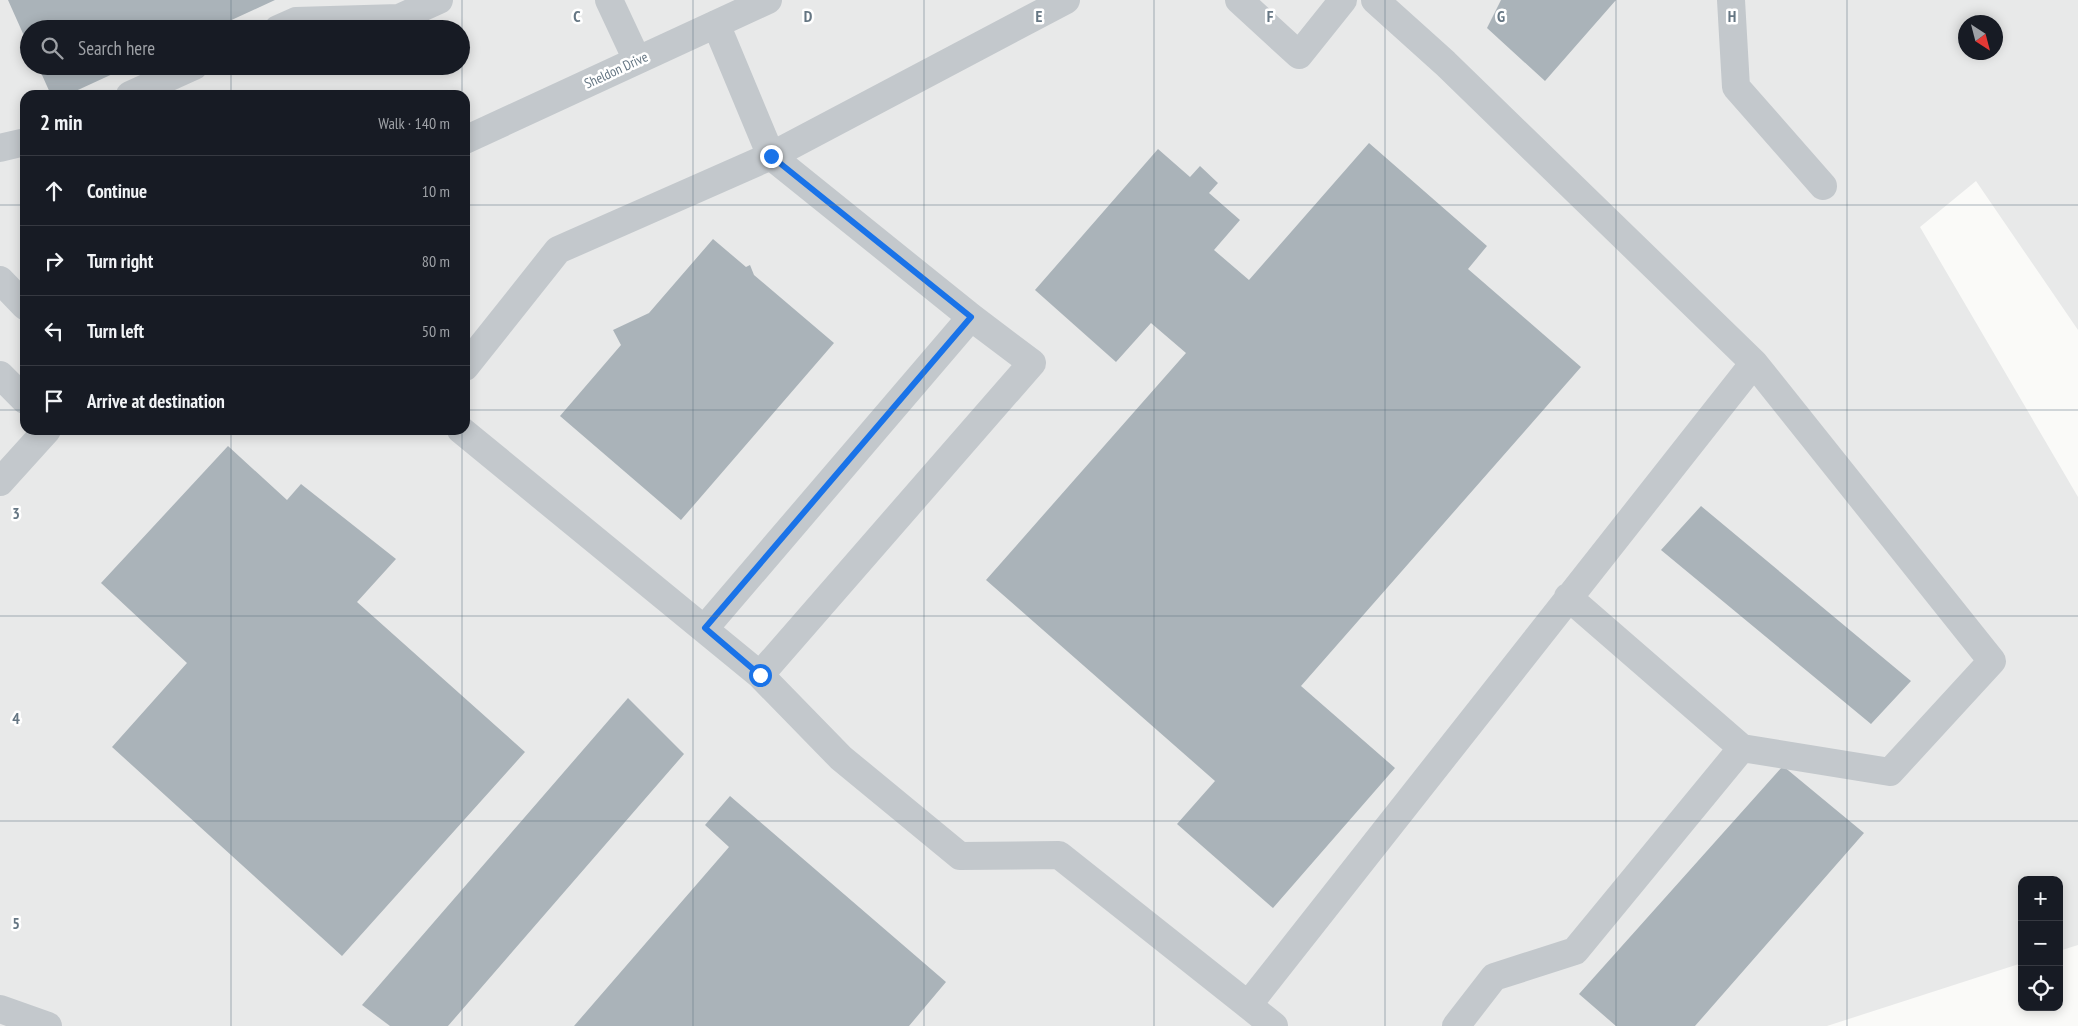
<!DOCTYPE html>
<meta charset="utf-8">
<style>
:root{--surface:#171b24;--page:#20242c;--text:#f1f3f6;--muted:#9ea1a6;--line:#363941}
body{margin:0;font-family:"PT Sans Narrow",sans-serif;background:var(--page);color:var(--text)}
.controls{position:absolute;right:15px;bottom:15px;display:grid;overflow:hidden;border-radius:10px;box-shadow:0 2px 12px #0003}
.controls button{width:45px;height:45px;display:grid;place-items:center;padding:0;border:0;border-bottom:1px solid var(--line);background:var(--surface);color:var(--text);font:25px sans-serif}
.compass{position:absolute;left:1958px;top:15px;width:45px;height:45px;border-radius:50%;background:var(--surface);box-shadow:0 2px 12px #0003;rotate:144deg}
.stop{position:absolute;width:15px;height:15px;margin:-11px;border:4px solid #1a73e8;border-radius:50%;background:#fff}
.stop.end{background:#1a73e8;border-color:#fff;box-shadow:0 1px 5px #0008}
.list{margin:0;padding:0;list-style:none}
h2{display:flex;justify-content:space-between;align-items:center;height:65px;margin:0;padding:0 20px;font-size:21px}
h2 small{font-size:16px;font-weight:400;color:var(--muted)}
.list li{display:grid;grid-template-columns:32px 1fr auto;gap:15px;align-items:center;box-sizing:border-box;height:70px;padding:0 20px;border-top:1px solid var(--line)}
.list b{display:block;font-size:19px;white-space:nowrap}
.list em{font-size:16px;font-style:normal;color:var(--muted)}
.icon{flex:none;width:28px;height:28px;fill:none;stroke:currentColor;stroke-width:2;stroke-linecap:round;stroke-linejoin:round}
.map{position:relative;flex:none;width:2078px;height:1026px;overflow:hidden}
.search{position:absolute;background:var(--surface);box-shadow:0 2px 12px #0003;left:20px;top:20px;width:450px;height:55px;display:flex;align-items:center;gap:12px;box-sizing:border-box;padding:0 18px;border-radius:28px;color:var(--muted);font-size:19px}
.panel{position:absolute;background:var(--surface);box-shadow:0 2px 12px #0003;left:20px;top:90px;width:450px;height:345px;border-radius:15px}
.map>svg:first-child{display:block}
</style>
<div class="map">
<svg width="2078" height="1026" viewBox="0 0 2078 1026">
<rect width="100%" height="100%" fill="#fafaf8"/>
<path fill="#e8e9e9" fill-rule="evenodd" d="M0,0H2078V330L1976,181L1920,227L2078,497V945L2059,951V880H2022V963L1827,1026H0ZM1966,22H1996V52H1966ZM29,29H461V66H29ZM25,95H465V430H25Z"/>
<path fill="#aab3b9" d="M8,0H275L212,29H29V47Z
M1501,0H1616L1545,81L1487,28Z
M38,66H130L67,95H51Z
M1369,143L1487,246L1468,269L1581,367L1301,686L1395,768L1273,908L1177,824L1215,781L986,580L1186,353L1151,323L1116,362L1035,290L1158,149L1190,177L1200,166L1218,183L1209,193L1240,220L1214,250L1249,280Z
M713,239L746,267L750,265L754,275L834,343L681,520L560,416L621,345L613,330L649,313Z
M228,446L287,500L301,484L396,559L357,602L525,752L342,956L112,747L187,663L101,583Z
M1701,506L1911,681L1871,724L1661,550Z
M628,698L684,754L448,1026H390L362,1005Z
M1783,766L1864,833L1695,1026H1616L1579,994Z
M730,796L946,982L909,1026H574L729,847L705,825Z"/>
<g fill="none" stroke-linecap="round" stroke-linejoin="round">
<path stroke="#c3c8cc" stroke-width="28" d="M609,0L637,60
M1239,0L1299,55L1343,0
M1731,0L1736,87L1823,186
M716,24L771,156L971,317
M278,29L296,21L399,18L439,0
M130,95L194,66
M465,140L768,0
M0,148L25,142
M0,280L25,306
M465,367L558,250L771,156L1066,0
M0,375L25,400
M461,430L760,675L841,758L960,856L1059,855L1248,1005
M0,482L47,430
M1568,597L1742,748L1890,772L1992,661L1754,363
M705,628L971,317L1032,363L760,675
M0,1009L48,1026
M1274,1026L1248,1005L1754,363L1445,63L1375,0
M1456,1026L1494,977L1575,951L1742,748"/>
</g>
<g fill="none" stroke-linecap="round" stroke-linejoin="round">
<path stroke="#1a73e8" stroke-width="6" d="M760,675L705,628L971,317L771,156"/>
</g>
<path fill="none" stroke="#657683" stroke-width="1" stroke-opacity="0.55" d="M231,0V29M462,0V95M693,0V1026M924,0V1026M1154,0V1026M1385,0V1026M1616,0V1026M1847,0V1026M231,66V95M0,205H25M465,205H2078M0,410H25M465,410H2078M231,430V1026M462,430V1026M0,616H2078M0,821H2078"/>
<g text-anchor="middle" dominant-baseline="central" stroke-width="5" stroke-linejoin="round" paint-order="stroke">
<g font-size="14" fill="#657683" stroke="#fff">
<text transform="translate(616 70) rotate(-25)">Sheldon Drive</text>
</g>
</g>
<g font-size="16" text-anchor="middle" font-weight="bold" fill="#657683" stroke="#fff" stroke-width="5" stroke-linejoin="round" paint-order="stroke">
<text x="577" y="22">C</text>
<text x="808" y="22">D</text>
<text x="1039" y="22">E</text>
<text x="1270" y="22">F</text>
<text x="1501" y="22">G</text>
<text x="1732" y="22">H</text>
<text x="16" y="519">3</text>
<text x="16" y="724">4</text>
<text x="16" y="929">5</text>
</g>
</svg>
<div class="controls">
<button>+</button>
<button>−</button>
<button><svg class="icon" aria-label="locate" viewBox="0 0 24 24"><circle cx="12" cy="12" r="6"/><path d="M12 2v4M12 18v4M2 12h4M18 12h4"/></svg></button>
</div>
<svg class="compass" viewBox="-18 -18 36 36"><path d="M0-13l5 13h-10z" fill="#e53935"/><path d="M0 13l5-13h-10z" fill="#9ea1a6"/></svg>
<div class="stop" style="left:760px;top:675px"></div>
<div class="stop end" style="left:771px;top:156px"></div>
<div class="search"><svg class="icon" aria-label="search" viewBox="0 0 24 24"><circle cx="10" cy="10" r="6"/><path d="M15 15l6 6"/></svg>Search here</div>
<section class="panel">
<h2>2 min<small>Walk · 140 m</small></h2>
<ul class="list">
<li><svg class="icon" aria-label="ahead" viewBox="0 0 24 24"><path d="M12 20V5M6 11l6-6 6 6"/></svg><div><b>Continue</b></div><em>10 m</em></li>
<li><svg class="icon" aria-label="right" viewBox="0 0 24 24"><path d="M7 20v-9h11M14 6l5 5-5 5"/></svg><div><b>Turn right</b></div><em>80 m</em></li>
<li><svg class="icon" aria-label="left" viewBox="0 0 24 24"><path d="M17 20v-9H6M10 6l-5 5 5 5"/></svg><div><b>Turn left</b></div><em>50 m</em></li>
<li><svg class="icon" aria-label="arrive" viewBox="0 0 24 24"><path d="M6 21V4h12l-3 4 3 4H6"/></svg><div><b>Arrive at destination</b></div></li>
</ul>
</section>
</div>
